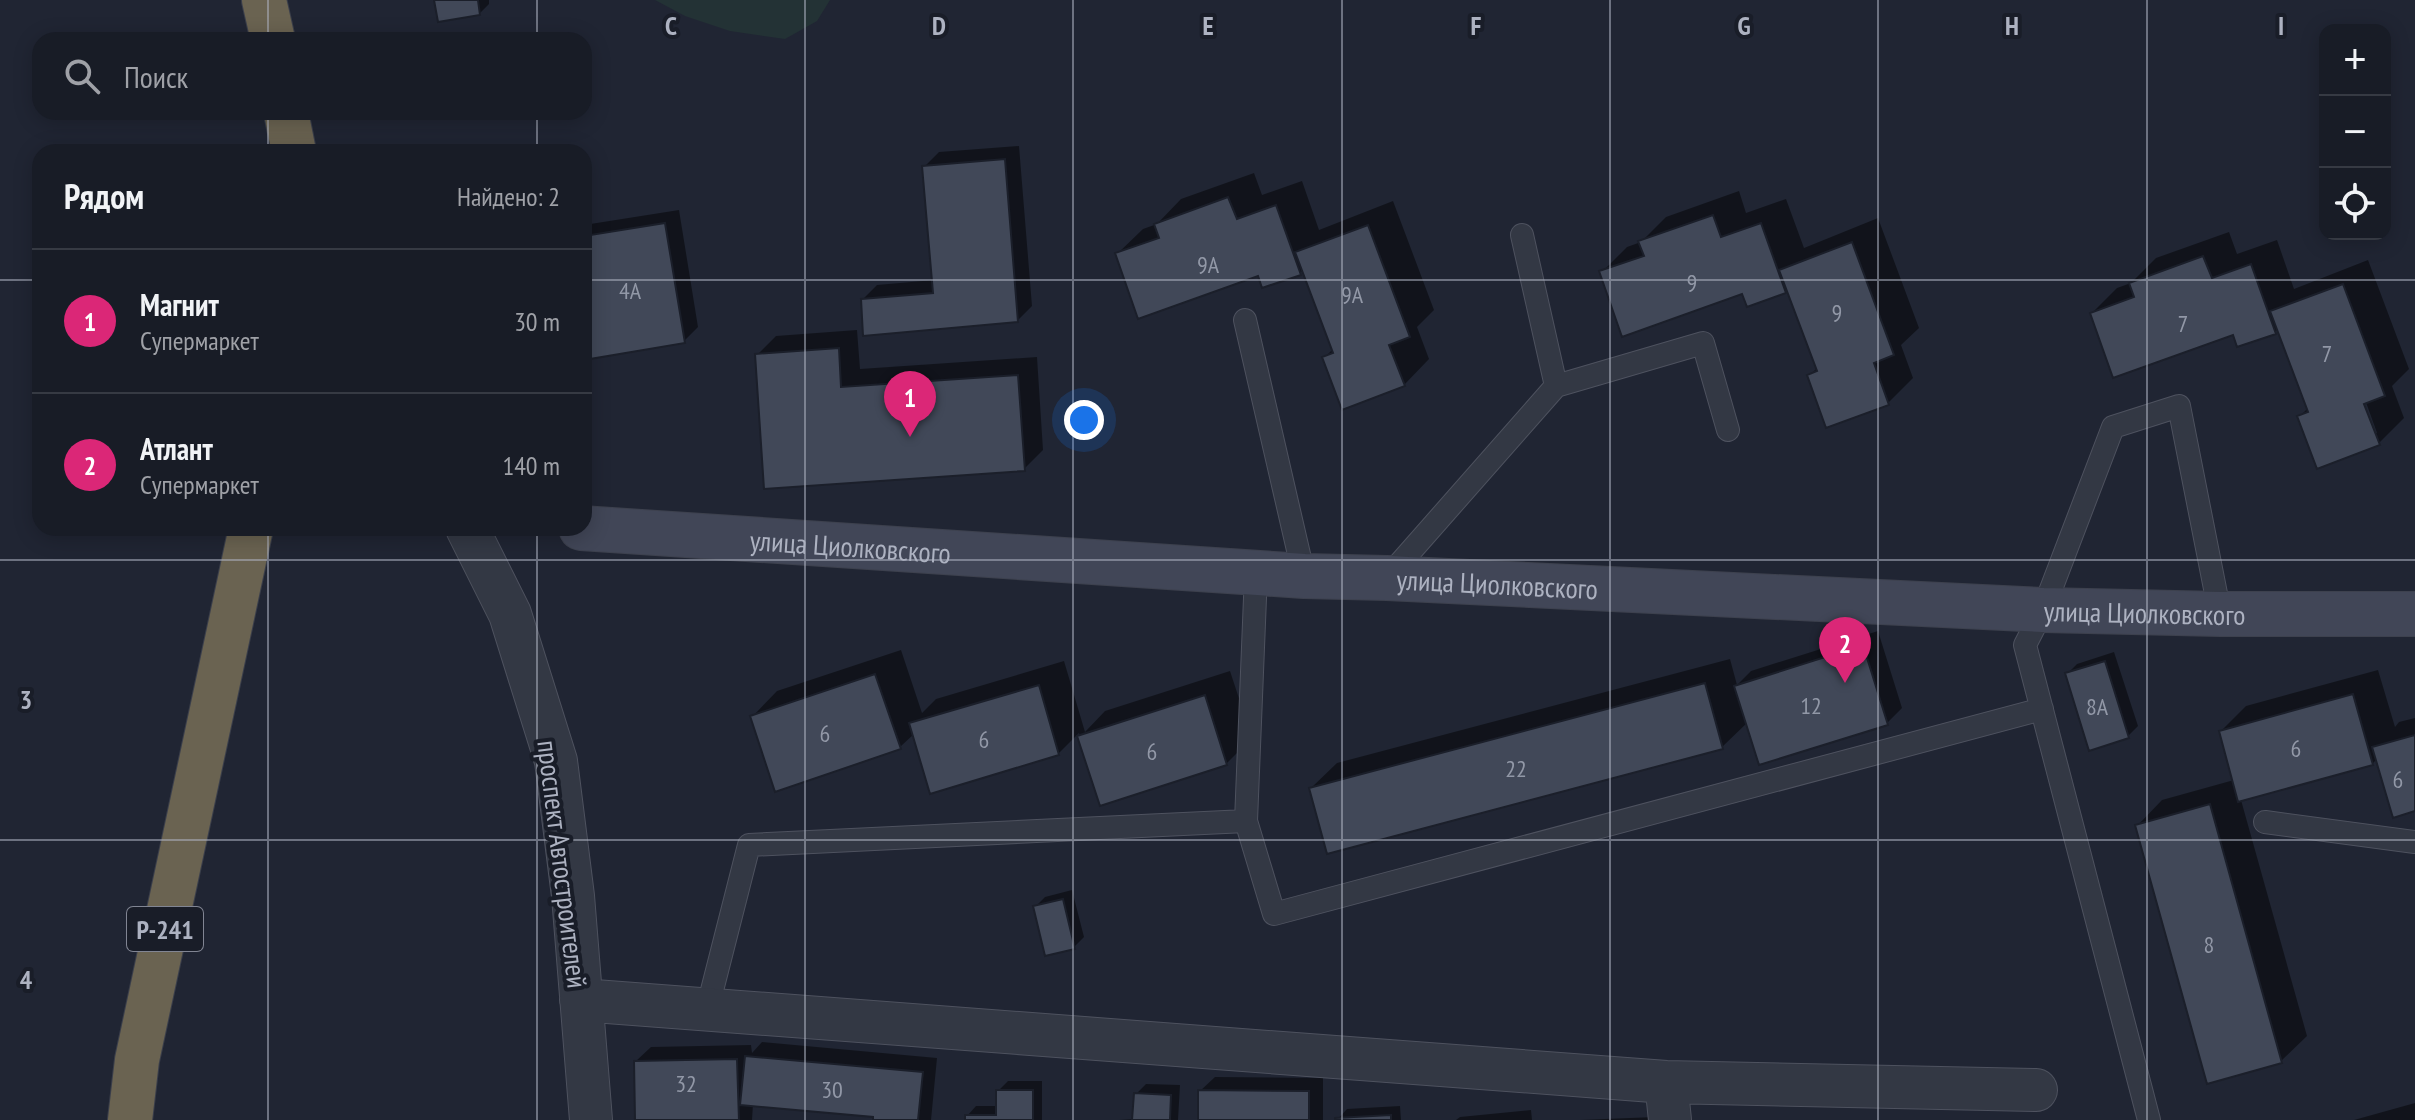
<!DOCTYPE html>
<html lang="ru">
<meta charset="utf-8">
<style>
:root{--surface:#181c26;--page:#252932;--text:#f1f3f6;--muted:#9fa1a7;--line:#363a43;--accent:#db2777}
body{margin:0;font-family:"PT Sans Narrow",sans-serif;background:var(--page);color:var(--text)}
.controls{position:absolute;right:24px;top:24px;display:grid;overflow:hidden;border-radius:16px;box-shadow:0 4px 20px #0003}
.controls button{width:72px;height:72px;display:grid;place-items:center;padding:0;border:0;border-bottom:2px solid var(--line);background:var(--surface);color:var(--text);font:40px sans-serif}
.you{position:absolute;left:1084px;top:420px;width:28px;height:28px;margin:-20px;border:6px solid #fff;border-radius:50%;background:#1a73e8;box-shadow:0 0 0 12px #1a73e833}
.badge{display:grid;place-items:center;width:52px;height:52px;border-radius:50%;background:var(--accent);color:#fff;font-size:26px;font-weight:700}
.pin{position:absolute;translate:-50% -66px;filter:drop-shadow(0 2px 4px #0008)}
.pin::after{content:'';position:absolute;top:42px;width:28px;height:24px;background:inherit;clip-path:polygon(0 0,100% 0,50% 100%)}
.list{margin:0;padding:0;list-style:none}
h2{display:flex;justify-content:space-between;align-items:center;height:104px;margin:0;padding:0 32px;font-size:34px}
h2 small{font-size:26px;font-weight:400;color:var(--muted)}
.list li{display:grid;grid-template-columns:52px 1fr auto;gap:24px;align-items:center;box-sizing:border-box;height:144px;padding:0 32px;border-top:2px solid var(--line)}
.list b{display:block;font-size:30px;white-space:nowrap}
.list p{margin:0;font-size:26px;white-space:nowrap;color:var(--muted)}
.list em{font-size:26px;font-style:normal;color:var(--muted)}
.icon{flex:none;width:44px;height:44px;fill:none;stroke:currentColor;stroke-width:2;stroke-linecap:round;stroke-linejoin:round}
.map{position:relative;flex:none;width:2415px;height:1120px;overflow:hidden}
.search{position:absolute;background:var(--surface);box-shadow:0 4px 20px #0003;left:32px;top:32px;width:560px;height:88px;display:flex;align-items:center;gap:20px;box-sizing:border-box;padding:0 28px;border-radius:24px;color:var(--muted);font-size:30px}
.panel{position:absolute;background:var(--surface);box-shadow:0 4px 20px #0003;left:32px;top:144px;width:560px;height:392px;border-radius:24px}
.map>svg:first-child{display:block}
</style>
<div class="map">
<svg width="2415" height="1120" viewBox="0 0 2415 1120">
<rect width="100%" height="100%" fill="#202533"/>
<path fill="#233235" d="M655,0H830L817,21L785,39L730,31L685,16Z"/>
<path fill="#0007" fill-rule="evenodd" d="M436,0H489V4L479,14Z
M1019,146L1032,306L1017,321L863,299L877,285L934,280L924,167L939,152Z
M1254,173L1262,195L1302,181L1319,230L1393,201L1434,310L1417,327L1429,359L1404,385L1324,358L1333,349L1304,269L1300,273L1259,274L1117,254L1143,229L1157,224L1181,199Z
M1739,191L1746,213L1786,199L1804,248L1878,218L1919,328L1901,345L1913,378L1888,403L1809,376L1818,367L1788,287L1784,291L1744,292L1602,272L1627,247L1641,242L1666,217Z
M679,210L698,327L684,341L584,358V225Z
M2229,232L2237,254L2277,240L2294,289L2368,260L2409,369L2392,386L2404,418L2378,444L2299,417L2308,408L2279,328L2275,332L2234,333L2092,313L2117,288L2131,283L2156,258ZM2363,394L2377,433H2373L2359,395Z
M857,330L860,369L1037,357L1043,450L1024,469L757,355L776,336Z
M1878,631L1902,708L1887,723L1748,722L1722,747L1311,788L1337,763L1730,659L1737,685L1751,671Z
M901,650L922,713L936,699L1064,661L1085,732L1105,711L1230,671L1252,738L1226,764L1101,804L1079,733L1058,754L914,734L900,747L752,717L777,691Z
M2114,652L2138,726L2128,736L2067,674L2077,664Z
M2378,670L2395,727L2399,722L2415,718V809L2377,759L2372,764L2241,800L2307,1036L2281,1061L2137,826L2162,800L2234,780L2221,731L2246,706Z
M1072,890L1084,937L1074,947L1035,907L1045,897Z
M762,1042L937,1058L931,1120H875V1115L753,1104L752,1120H637L636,1061L651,1047L751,1045L752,1053Z
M1215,1077L1323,1078V1120H1200V1091Z
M1008,1081H1042V1120H967V1116L976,1106H998V1091Z
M1146,1084L1180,1085L1178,1120H1119L1134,1119L1136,1094Z
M2415,1103V1120H2354Z
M1400,1106L1401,1120H1337L1347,1109Z
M1531,1110L1532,1120H1456L1460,1117Z
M1655,1117V1120H1580Z"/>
<path fill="#414858" stroke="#1b1f2a" stroke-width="2" d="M434,0H478L480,15L438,22Z
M1005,159L1018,322L863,336L861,299L933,293L922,166Z
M1228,197L1237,219L1276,205L1301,275L1262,288L1258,276L1138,319L1115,253L1159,238L1154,224Z
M1713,215L1721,237L1761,223L1786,293L1747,307L1742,294L1622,337L1599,271L1644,256L1638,241Z
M665,223L685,343L584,360V236Z
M1368,225L1410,337L1389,345L1405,386L1342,410L1322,357L1333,353L1295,252Z
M1852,242L1894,355L1874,363L1889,405L1826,428L1807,375L1817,371L1779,270Z
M2203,256L2212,278L2251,264L2276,334L2237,347L2233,335L2113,378L2090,313L2134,297L2129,283Z
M2343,284L2385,396L2364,404L2380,445L2317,469L2297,416L2308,412L2270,311Z
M839,348L841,387L1018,375L1025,471L764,489L755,354Z
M38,386H40V511H39Z
M1863,645L1888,725L1759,765L1734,686Z
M2105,661L2129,738L2089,751L2065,673Z
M875,674L901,749L775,792L750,716Z
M1705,683L1723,749L1327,854L1309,788Z
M1039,685L1059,755L930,794L909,723Z
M2353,694L2373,765L2238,802L2219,731Z
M1205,695L1227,765L1100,806L1077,736Z
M2415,735V811L2393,818L2372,747Z
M2210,804L2282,1063L2207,1084L2135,825Z
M1063,899L1075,949L1045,956L1033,906Z
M745,1056L923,1072L918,1120H873V1117L740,1105Z
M737,1059L739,1120H635L634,1061Z
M996,1090H1033V1120H965V1115H996Z
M1198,1090L1309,1091V1120H1198Z
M1134,1093L1171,1095L1170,1120H1132Z
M1391,1115V1120H1335V1118Z"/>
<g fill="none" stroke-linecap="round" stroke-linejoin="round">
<defs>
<path id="lane" d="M1522,235L1556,386L1703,343L1728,430
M1245,320L1304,576
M1256,573L1246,821L1274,914L2042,709
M1387,578L1556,386
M2265,822L2415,842
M707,1010L749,845L1246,821
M2149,1120L2025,645L2043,610L2113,427L2179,406L2220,614"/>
<path id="street" d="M467,528L510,614L556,761L573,896L591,1120
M581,1000L1666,1082L2036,1090
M1666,1082L1670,1120"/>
<g id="secondary">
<path id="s1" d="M581,528L1304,576L1387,578L2043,610L2220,614H2415"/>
</g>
<path id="highway" d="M264,0L273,40
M286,112L294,152
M130,1120L137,1060L251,528"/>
</defs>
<use href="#lane" stroke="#4e525f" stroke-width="24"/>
<use href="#street" stroke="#4e525f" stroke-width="44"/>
<use href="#secondary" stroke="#3d414e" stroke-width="46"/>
<use href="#highway" stroke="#3b3f4b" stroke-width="46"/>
<use href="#lane" stroke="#333844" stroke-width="22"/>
<use href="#street" stroke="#333844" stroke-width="42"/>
<use href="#secondary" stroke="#414657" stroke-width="44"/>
<use href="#highway" stroke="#6a6351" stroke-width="44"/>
</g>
<path fill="none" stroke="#adb2c1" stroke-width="2" stroke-opacity="0.55" d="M268,0V40M537,0V40M805,0V1120M1073,0V1120M1342,0V1120M1610,0V1120M1878,0V1120M2147,0V1120M268,112V152M537,112V152M0,280H40M584,280H2415M268,528V1120M537,528V1120M0,560H2415M0,840H2415"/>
<g text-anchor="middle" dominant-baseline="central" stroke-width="8" stroke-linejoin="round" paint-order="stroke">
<g font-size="24" fill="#9298a7">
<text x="1208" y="264">9А</text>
<text x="1692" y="282">9</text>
<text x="630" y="290">4А</text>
<text x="1352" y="294">9А</text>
<text x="1837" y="312">9</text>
<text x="2183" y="323">7</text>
<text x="2327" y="353">7</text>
<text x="1811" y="705">12</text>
<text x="2097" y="706">8А</text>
<text x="825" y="733">6</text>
<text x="984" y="739">6</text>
<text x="2296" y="748">6</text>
<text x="1152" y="751">6</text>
<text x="1516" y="768">22</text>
<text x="2398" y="779">6</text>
<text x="2209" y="944">8</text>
<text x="686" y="1083">32</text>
<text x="832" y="1089">30</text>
</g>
<rect fill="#191d28" stroke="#818593" stroke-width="2" x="127" y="907" width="76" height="44" rx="6"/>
<g font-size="26" font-weight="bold" fill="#adb2c1">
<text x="165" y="929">Р-241</text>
</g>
<g font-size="28" fill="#adb2c1" stroke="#191d28">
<text stroke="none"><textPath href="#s1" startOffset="270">улица Циолковского</textPath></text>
<text stroke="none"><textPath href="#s1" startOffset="918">улица Циолковского</textPath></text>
<text stroke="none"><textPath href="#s1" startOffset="1566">улица Циолковского</textPath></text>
<text transform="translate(563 864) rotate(83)">проспект Автостроителей</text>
</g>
</g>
<g font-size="26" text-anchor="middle" font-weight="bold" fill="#adb2c1" stroke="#191d28" stroke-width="8" stroke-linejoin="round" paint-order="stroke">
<text x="671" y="35">C</text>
<text x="939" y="35">D</text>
<text x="1208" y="35">E</text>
<text x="1476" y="35">F</text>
<text x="1744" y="35">G</text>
<text x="2012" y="35">H</text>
<text x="2281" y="35">I</text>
<text x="26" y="709">3</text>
<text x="26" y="989">4</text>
</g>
</svg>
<div class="controls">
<button>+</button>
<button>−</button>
<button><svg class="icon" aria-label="locate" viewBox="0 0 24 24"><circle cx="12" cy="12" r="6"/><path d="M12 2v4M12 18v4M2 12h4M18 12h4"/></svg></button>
</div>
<div class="you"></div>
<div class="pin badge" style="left:910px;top:437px">1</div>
<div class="pin badge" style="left:1845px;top:683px">2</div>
<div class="search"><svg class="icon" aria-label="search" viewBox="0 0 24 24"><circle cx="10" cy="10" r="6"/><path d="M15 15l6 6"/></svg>Поиск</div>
<section class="panel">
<h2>Рядом<small>Найдено: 2</small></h2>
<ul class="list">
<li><span class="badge">1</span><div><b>Магнит</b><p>Супермаркет</p></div><em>30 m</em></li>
<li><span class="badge">2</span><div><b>Атлант</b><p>Супермаркет</p></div><em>140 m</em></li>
</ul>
</section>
</div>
